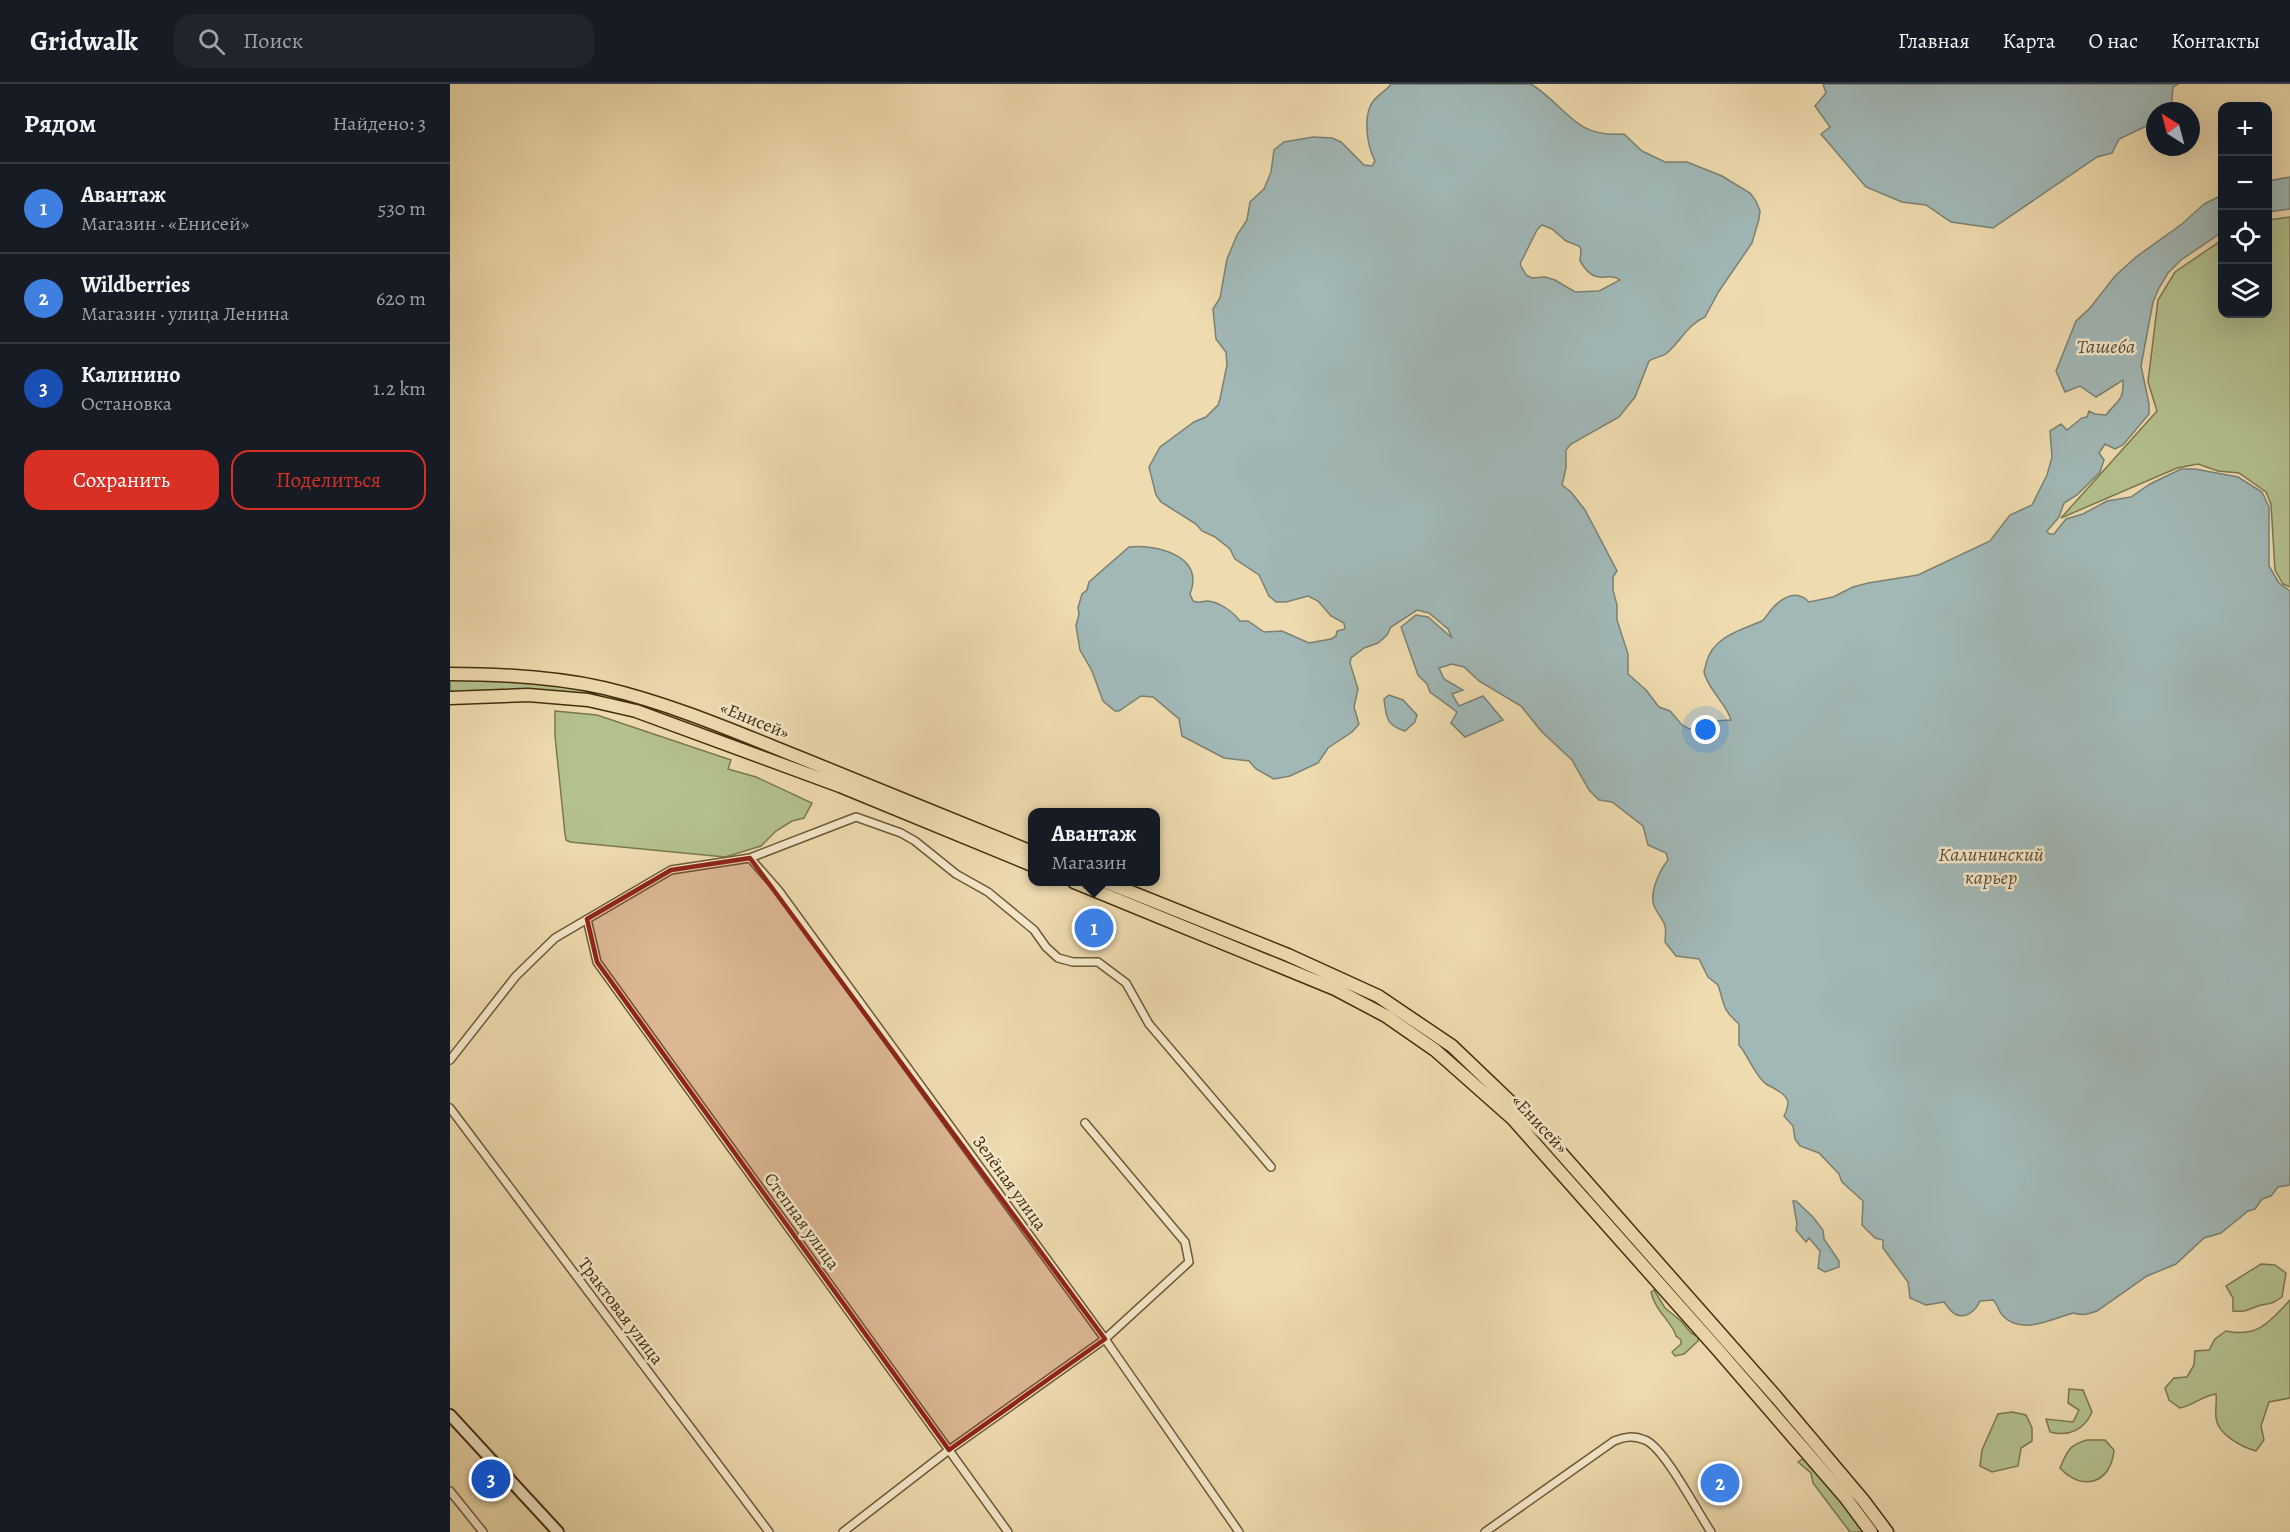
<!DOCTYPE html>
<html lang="ru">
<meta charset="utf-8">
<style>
:root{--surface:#171b24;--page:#20242c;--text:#f1f3f6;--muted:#9ea1a6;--line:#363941;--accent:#d93025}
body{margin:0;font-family:Alegreya,serif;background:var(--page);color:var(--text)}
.controls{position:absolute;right:18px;top:18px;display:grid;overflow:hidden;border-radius:12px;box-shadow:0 6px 24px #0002}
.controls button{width:54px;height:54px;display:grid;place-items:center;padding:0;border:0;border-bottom:2px solid var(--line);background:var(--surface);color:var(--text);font:30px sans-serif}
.compass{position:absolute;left:1696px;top:18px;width:54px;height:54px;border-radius:50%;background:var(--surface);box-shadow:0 6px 24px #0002;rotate:324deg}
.you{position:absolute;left:1256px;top:646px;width:21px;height:21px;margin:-15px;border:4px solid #fff;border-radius:50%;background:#1a73e8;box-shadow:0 0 0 9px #1a73e833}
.badge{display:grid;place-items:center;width:39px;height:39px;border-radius:50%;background:var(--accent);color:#fff;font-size:20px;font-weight:700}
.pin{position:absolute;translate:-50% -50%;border:3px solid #fff;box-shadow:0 2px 6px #0006}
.popup{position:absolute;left:578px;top:724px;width:132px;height:78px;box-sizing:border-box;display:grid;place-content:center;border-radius:12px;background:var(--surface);filter:drop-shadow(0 2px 4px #0005);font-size:20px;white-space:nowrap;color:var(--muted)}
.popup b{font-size:22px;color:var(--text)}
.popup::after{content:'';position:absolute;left:50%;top:100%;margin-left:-12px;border:12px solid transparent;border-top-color:var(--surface)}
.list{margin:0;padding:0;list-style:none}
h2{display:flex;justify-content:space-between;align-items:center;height:78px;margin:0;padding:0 24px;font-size:26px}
h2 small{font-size:20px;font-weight:400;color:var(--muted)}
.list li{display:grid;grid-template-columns:39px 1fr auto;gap:18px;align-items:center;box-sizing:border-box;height:90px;padding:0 24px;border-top:2px solid var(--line)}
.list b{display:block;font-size:22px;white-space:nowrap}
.list p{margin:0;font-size:20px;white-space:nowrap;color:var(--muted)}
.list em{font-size:20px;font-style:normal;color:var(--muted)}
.actions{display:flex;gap:12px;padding:18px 24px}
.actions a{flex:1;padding:14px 0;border:2px solid var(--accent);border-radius:18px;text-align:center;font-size:21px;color:var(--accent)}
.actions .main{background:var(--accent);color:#fff}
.icon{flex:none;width:33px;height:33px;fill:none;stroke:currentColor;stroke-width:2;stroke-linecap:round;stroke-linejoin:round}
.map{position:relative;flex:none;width:1840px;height:1448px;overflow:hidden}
header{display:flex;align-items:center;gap:36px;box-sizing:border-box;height:84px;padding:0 30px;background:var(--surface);border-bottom:2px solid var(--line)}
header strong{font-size:28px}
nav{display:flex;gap:33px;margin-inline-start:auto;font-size:21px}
.search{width:420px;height:54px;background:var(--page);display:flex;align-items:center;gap:15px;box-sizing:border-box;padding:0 21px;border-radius:18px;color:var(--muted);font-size:22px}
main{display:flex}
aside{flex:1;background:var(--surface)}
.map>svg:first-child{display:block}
</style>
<header>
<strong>Gridwalk</strong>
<div class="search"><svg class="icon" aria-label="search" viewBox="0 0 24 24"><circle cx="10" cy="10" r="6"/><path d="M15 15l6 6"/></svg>Поиск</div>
<nav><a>Главная</a><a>Карта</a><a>О нас</a><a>Контакты</a></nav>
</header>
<main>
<aside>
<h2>Рядом<small>Найдено: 3</small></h2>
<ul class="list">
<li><span class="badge" style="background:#3f7fe0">1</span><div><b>Авантаж</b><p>Магазин · «Енисей»</p></div><em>530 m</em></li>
<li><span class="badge" style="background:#3f7fe0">2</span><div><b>Wildberries</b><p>Магазин · улица Ленина</p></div><em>620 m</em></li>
<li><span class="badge" style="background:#1a4fb4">3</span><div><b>Калинино</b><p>Остановка</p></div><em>1.2 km</em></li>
</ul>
<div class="actions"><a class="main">Сохранить</a><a>Поделиться</a></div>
</aside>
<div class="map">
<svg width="1840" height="1448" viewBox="0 0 1840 1448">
<rect width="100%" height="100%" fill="#eedbaf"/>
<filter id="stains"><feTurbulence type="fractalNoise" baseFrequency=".00333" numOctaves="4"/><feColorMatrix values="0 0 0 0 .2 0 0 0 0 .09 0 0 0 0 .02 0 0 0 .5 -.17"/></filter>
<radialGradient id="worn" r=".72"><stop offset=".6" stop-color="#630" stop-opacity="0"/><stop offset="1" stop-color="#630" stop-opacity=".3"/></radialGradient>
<path fill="#b4c18f" stroke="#7c784e" stroke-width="1.5" d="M1840,133V503L1833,500L1825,486L1821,420L1816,408L1789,389L1768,387L1748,380L1727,384L1611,434L1707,327L1698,298L1708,216L1725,188L1772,156V230H1818V136Z
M0,594L54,595L136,605L149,610L0,608Z
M105,627L147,631L281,676L278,685L306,693L362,719L354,734L342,737L326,747L311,762L275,773L120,758L116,756L115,750L105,652Z
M1811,1180L1825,1181L1836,1189L1832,1213C1821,1221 1819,1219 1808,1222C1796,1226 1797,1228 1783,1227V1214L1776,1202Z
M1204,1206L1215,1224L1231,1237L1241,1249L1248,1253V1257L1234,1270L1225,1272L1222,1268L1231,1260V1256L1226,1252C1223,1239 1205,1227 1201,1208Z
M1840,1216V1314L1819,1318L1811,1342L1814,1356L1806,1367C1792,1363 1768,1351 1766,1334C1765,1327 1767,1318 1766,1310C1752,1312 1744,1321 1730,1324L1719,1316L1715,1304L1724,1294L1737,1293L1744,1281L1745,1267L1759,1266L1765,1255L1776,1247C1807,1254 1820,1238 1840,1216Z
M1619,1305L1633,1306L1642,1328C1634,1346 1619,1353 1600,1348L1596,1335L1623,1338L1629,1326L1618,1319Z
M1562,1328L1576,1331L1582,1344V1357L1571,1364L1568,1382L1542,1388L1530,1382L1532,1366L1548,1330Z
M1637,1356H1655L1664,1366C1661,1400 1632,1408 1610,1384C1617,1367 1619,1361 1637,1356Z
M1354,1374L1370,1390L1415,1448H1400L1363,1399L1361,1389L1348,1378Z"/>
<path fill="#a1b8b7" stroke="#7b8173" stroke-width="1.5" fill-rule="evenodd" d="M941,0H1081C1118,23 1123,54 1174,50L1192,67L1215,78H1237L1272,92L1300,109L1306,117L1310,127L1309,135L1302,159L1269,207L1255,233C1238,240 1230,258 1217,269C1212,273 1205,273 1199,277L1185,313L1169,333L1121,360L1116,366V384L1112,401L1121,408L1135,426L1167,487L1163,493V506L1167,521V536L1178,570V590L1196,606L1209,623L1220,627L1232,641L1239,645L1264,637L1281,636C1277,620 1258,606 1254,588C1254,587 1256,581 1256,580C1262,553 1291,546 1312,537C1315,535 1316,532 1318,530C1328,516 1345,503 1359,518L1383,513L1403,503L1418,499L1468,491L1540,457L1560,431L1582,421L1597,391L1602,373L1600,347L1611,340L1617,346L1632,334L1637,333L1639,327L1645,330L1656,331C1667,316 1674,318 1673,296L1646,313L1630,302L1615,308L1606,287L1626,237L1640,224L1665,192L1686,173L1732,140L1754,120L1772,111V148L1731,176L1718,189L1709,204L1703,218L1691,282L1699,320V330L1673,361L1665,365L1655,360L1649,369L1654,376L1650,388L1627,411L1614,419L1609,433L1597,447L1599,450H1604L1616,435L1633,430L1657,417L1681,413L1700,400L1731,385H1745L1788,393L1812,408L1819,423V482L1829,499L1840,507V1101L1828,1103L1821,1112L1812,1115L1805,1125L1798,1127L1771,1149L1754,1154L1726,1180L1697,1192L1647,1227C1638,1230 1633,1232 1624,1229C1602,1234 1573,1252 1553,1232C1548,1227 1548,1220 1543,1216L1530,1217C1526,1226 1516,1236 1505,1230C1501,1228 1497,1222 1494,1218L1476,1221L1460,1214L1458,1198L1433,1164V1156L1425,1154L1412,1141L1413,1117L1392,1098L1389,1090L1369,1069L1350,1062L1345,1055L1343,1042L1334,1032C1336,1029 1338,1022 1338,1018C1336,1009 1323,1004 1316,1000C1305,992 1298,971 1289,961V940C1271,924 1275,921 1268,901L1258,893L1249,875L1226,872L1215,858C1217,836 1214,841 1205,824C1198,811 1209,787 1218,776L1216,769L1198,761L1193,742L1162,718L1149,716L1139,706L1122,676L1092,648L1071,622L1029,597L1014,583L1002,580L989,584L994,595L1013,606L1002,610L1009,622L1033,612L1053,636L1015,653L1001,639L1007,628L980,608L977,600L968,591L951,543L966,531L978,533L1002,554L998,545L979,529L967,526L941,543L937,551L928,559L914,564L901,574L900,579L908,605L904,623L909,640L902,648L878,664L868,679L840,692L824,695L806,685L799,677L774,674L732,652L729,635L703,613L691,612L669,627H665L653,617L642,587L630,566L626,542L629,530L628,524L632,510L637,506L639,498L679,463C707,460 755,472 740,510L743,517C750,520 751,517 757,517C769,517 784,529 790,537H798L814,548L832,547L859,559L881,555L886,552L887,547L895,545L894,539L881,532L868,517L858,512L836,518H826L819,512L809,491L785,475L780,465L765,453L752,447L746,440L711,418L706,411L699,383L710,363L744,338L756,333L768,321L770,315L777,281L776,268L766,255L763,225L770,214L777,175L787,151L797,136L800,118L814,105L821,88L824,66L834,58L863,53L882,54L891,58L914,81L922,82L925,77C917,62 912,30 924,16C929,10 936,7 941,0ZM1092,141L1102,145L1116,157L1129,162L1131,165L1130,177C1147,205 1156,186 1170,196L1149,207L1125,208L1105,196L1095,193L1082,194L1076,191L1070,180L1087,146Z
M1373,0H1728L1723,3L1721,27H1705V38L1669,55L1662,69L1647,73L1543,144L1501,138L1476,121L1452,118L1416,103L1371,50L1380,43L1365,22L1376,9Z
M1840,93V125L1818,128V97Z
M939,611L953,616L967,631L965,638L955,647C937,642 936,634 934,615Z
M1343,1117H1346L1363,1133L1373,1146L1374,1155L1389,1177V1183L1375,1188L1368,1184L1370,1167L1359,1154L1356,1158L1346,1146L1347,1140Z"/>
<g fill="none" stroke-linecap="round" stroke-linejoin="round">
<defs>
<path id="minor" d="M300,774L329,807L655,1255L789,1448
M137,835L147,878L558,1448
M0,976L66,892L105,854L221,786L300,774L406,733L451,749L465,757L506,790L538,808L584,846L596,863L608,874L623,878H648L676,899L699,940L821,1083
M0,1024L319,1448
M0,1407L33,1448
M393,1448L499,1366L655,1255L739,1178L735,1158L635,1039
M1035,1448L1164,1357C1175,1353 1183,1351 1195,1356C1214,1363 1248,1429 1261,1448"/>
<path id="secondary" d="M0,1331L108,1448"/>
<path id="trunk" d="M0,590C51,590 104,593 154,604C222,620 286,648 351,674C428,705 505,737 582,768
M0,614L78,611L138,616L186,627L390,702L582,781
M624,798L885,905L936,932L985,966L1063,1035L1268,1266L1395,1413L1421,1448
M656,798L838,871L928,912L1002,962L1096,1052L1327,1314L1413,1416L1437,1448"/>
</defs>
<use href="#minor" stroke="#6e5936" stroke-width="10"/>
<use href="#secondary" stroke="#432e0e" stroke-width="14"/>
<use href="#trunk" stroke="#432e0e" stroke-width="15"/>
<use href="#minor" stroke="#f4e8cb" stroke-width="7"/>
<use href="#secondary" stroke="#f4e8cb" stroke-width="10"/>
<use href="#trunk" stroke="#eedbaf" stroke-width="12"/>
</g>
<path fill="#8f2418" fill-opacity="0.2" stroke="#8f2418" stroke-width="4.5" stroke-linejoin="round" d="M300,774L655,1255L499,1366L147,878L137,835L221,786Z"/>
<g text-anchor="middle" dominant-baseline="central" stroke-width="5" stroke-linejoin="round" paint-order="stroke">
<g font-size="18" fill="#432e0e" stroke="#f4e8cb">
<text transform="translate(305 636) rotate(22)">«Енисей»</text>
<text transform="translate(1090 1040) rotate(47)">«Енисей»</text>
<text transform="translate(560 1099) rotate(54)">Зелёная улица</text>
<text transform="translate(352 1137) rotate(54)">Степная улица</text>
<text transform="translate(171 1227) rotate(53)">Трактовая улица</text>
</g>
<g font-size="20" font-style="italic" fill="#5a5038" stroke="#f4e8cb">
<text x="1656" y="262">Ташеба</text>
<text x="1541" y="770">Калининский<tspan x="1541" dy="23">карьер</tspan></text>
</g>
</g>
<rect width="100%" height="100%" filter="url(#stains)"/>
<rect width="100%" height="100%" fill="url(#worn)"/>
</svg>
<div class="controls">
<button>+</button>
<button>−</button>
<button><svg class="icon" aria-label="locate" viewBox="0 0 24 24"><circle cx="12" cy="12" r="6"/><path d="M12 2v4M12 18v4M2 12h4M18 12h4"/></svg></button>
<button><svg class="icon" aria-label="layers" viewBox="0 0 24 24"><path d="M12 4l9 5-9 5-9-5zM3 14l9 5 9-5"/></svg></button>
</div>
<svg class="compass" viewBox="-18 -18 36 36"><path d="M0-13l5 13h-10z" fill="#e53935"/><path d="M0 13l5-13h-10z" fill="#9ea1a6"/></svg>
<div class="you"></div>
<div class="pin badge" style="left:644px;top:844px;background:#3f7fe0">1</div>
<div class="popup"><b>Авантаж</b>Магазин</div>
<div class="pin badge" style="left:1270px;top:1399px;background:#3f7fe0">2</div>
<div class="pin badge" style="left:41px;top:1395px;background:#1a4fb4">3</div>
</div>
</main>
